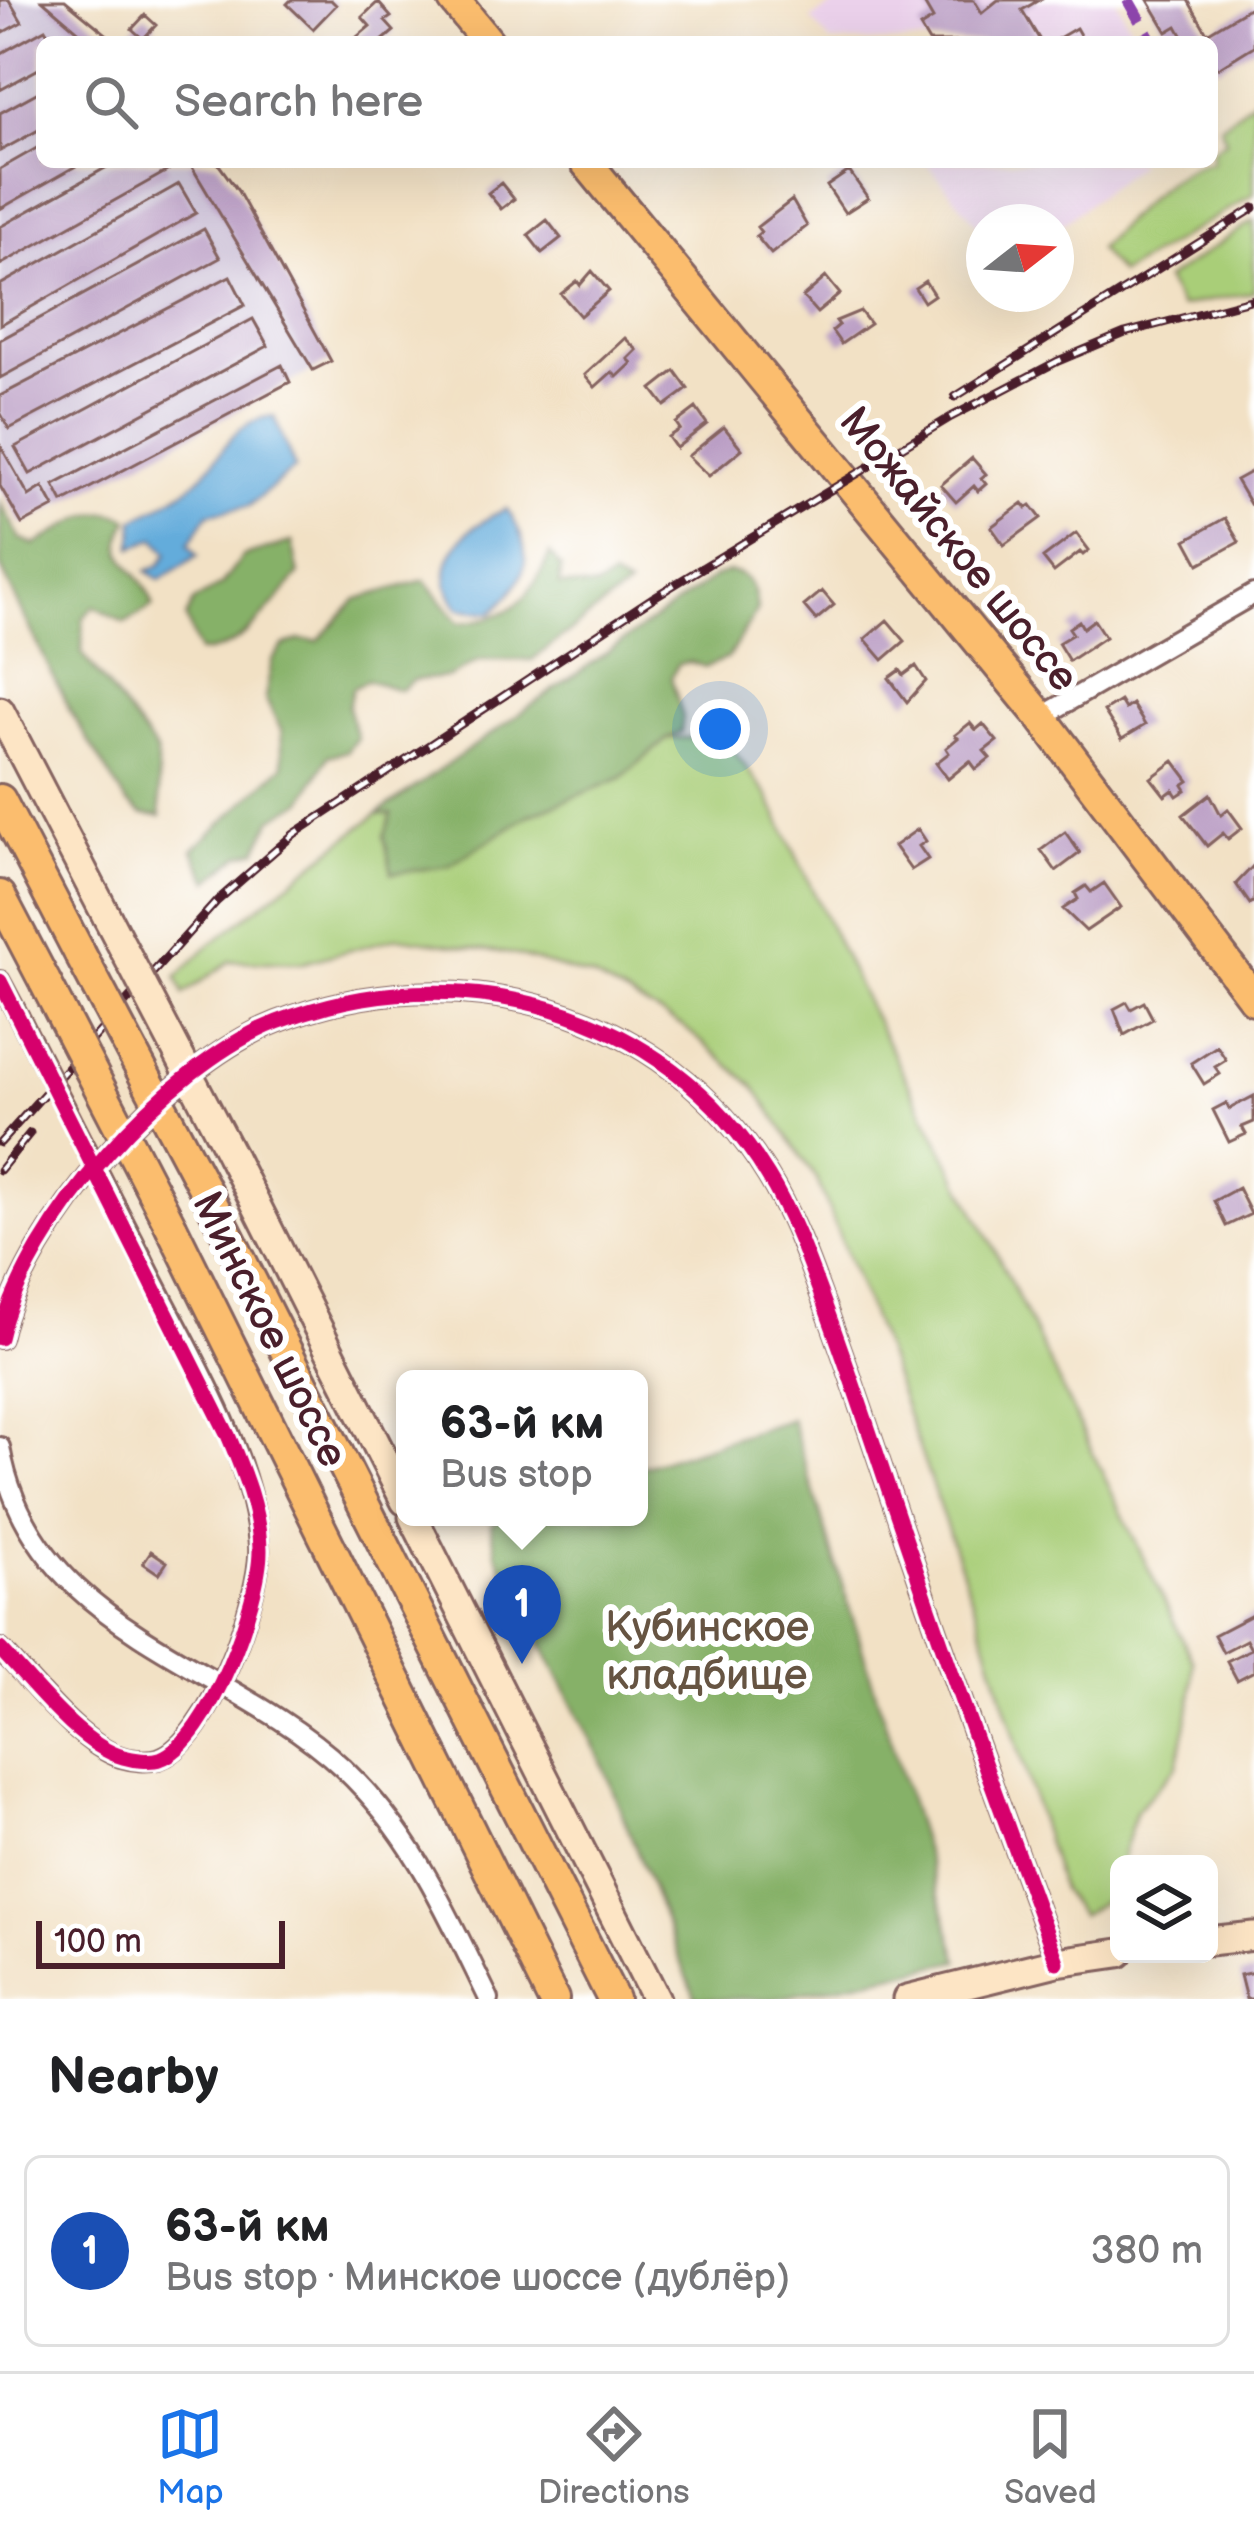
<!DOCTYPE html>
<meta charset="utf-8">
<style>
:root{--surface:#fff;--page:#f6f6f6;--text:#202124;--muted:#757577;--line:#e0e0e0;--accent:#1a73e8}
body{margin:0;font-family:"Balsamiq Sans",sans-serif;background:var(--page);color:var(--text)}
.controls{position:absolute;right:36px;bottom:36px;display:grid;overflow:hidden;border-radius:18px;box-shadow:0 12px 48px #0002}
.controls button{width:108px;height:108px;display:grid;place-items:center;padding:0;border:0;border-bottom:3px solid var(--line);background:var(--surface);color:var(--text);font:60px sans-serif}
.compass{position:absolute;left:966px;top:204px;width:108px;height:108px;border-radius:50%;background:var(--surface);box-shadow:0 12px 48px #0002;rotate:73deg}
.scale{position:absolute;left:36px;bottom:30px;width:249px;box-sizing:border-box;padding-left:12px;border:6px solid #4a1f2b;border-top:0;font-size:33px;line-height:42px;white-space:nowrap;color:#4a1f2b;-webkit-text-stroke:9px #fff;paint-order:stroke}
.you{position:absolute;left:720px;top:729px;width:42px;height:42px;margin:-30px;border:9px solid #fff;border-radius:50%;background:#1a73e8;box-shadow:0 0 0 18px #1a73e833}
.badge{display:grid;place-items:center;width:78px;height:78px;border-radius:50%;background:var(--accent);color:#fff;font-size:39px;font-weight:700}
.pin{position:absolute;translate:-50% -99px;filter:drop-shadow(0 3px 6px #0008)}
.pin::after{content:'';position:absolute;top:63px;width:42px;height:36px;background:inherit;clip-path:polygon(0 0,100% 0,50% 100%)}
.popup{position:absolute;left:396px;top:1370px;width:252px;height:156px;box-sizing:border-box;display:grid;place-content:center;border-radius:18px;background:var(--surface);filter:drop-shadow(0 3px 9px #0005);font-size:39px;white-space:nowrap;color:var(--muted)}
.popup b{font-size:45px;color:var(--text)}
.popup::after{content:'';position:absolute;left:50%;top:100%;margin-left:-24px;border:24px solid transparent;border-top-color:var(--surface)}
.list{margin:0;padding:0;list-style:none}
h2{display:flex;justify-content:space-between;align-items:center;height:156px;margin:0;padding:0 48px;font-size:51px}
h2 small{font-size:39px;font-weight:400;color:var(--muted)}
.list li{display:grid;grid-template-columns:78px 1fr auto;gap:36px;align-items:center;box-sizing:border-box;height:192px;margin:0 24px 24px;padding:0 24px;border:3px solid var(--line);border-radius:18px}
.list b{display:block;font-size:45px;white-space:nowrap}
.list p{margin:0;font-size:39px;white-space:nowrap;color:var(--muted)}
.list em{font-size:39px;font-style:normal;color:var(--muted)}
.icon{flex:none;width:66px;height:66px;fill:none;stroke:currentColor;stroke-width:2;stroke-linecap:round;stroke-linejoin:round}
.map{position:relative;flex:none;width:1254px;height:1999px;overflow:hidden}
.search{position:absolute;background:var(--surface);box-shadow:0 12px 48px #0002;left:36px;right:36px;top:36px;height:132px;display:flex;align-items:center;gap:30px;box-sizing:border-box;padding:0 42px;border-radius:18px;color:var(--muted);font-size:45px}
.sheet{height:372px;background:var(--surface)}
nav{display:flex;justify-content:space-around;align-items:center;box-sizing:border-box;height:168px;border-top:3px solid var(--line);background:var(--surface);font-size:33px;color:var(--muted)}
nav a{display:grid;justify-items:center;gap:6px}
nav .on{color:var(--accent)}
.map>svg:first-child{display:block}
</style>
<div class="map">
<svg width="1254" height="1999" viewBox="0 0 1254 1999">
<rect width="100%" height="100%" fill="#fff"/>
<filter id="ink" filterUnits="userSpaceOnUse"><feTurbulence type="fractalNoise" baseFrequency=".00833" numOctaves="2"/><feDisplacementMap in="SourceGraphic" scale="24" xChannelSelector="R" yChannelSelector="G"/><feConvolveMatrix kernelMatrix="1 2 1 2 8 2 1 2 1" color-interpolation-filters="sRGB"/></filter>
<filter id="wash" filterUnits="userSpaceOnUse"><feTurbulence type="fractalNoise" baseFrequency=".004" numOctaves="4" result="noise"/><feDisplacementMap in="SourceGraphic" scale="48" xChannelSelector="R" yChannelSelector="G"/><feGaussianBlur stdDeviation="2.7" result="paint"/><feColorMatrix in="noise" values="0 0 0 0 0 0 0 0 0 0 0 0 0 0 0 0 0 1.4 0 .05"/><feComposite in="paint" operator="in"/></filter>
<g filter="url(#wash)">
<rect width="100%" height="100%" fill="#f2e1c5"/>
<path fill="#ebd1eb" d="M842,0H1116L1139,42H830L811,19Z
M926,162H1141L1056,229V222H984V233Z"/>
<path fill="#cbbfd5" d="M0,0H65L116,42H42V162H217L238,191L331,361L22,524L0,486Z"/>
<path fill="#a9ce78" stroke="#7a7652" stroke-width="3" d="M1254,99V194L1120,274L1098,249C1123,223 1177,162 1212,162V150L1226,140L1220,126Z
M1254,220V292L1180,307L1165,280Z
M668,738H724L768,796L862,994L998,1256L1193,1661L1191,1704L1177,1766L1136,1811L1110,1897L1081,1916L1061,1890L981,1625L886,1354L817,1180L754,1086L683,1026L594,978L513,954L398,937L303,963L230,961L184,994L177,977L206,948L377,814L393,813L448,866L529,815L621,778Z"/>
<path fill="#86b168" stroke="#68684a" stroke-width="3" d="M0,502L20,538L35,545C65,529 97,499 129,519C103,562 146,570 153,606L125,623L94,606L83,618L82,653L156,751L161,816L142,814L127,803L70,711L0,566Z
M292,542L299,575C271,605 242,654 199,652L186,618L193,602L222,584L243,556Z
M550,554L561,568L560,585L596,588L612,578L628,587L532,660H480L449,677L413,680L400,690L367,680L352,689L348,707L357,738L347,751L328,756L303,801L272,819L257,850L240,855L209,881L193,850L283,766L281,730L265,698L272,661L283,646L299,640L318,641L357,599L425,580L459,623C512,618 528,602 550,554Z
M728,572C751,574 755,589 757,610L728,658L705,667L691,662L678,664L671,678L683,717L681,732L668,738L621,778L529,815L448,866L392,873L384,836L392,814H377L716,576Z
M791,1419L959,1961L774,1999H696L599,1756L496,1553L491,1524L503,1517H639V1468Z"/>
<path fill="#64acdb" stroke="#576683" stroke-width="3" d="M274,416L295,468L249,506L209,513L189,544L198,555L160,580L147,571L160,565L168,553L156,538L133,547L134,520C154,508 180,496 198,480C225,453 232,420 274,416Z
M507,509C536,553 530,579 491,613L459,609C425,564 465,526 507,509Z"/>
<g id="blocks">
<path fill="#ba9dc4" d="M0,0H9L22,22L0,34Z
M42,0H65L116,42H91Z
M291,0H331L336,5L313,29L287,4Z
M922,0H974L982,13L998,0H1039L1022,10L1041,42H929L920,27L933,19Z
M1148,0H1188L1207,33L1254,5V46L1218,68L1212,61V42H1186L1177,26L1167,32Z
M378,2L391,17L385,21L394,31L381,42H361L357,37L370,26L362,17Z
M145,15L156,25L143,39L132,29Z
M1076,28L1084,42H1052Z
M45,29L53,42H42V67L0,90V54Z
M42,90V128L0,151V113Z
M42,145V162H83L0,209V169Z
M116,162H165L169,170L0,265V227Z
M189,162H217L238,191L331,361L313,370Z
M849,171L868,198L845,213L827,186Z
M501,183L514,199L501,209L488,193Z
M179,184L196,213L0,325V285Z
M792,200L807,226L771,254L756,236L761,232L757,227Z
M547,220L561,238L542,253L528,235Z
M204,229L220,258L0,378V340Z
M592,271L609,291L580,316L561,294L577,281L580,285Z
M230,276L245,305L9,429L0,412V396Z
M826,277L840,294L817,313L803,297Z
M925,281L934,295L924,302L915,288Z
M860,311L870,324L841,344L832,331L839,325L836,321Z
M253,319L268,346L30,474L15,447Z
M625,338L637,350L628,359L632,363L617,377L612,372L595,387L585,375Z
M282,365L290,382L63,502L54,485Z
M675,371L688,389L665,406L652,389Z
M696,408L707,424L676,448L668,437L680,429L676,423Z
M724,427L742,449L709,476L688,456Z
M0,445L29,496L43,487L54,507L22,524L0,486Z
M972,458L986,474L981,478L986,484L978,491L974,486L956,502L941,485Z
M1254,470V501L1250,504L1236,480Z
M1023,503L1027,508L1031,505L1041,518L1004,545L991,527Z
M1225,518L1239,542L1199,564L1186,540Z
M1076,533L1089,550L1083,555L1080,552L1054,572L1043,558Z
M822,591L834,605L816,620L804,606Z
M887,620L905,641L883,660L865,639Z
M1094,620L1105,637L1069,661L1058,643L1073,634L1069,628L1079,621L1083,628Z
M916,666L926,681L907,702L889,678L900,670L904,675Z
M1120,701L1125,709L1132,704L1145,725L1122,739L1104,711Z
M970,723L976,730L983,724L997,741L984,751L990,758L976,769L970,761L948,779L936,763L949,753L946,748L958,738L955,735Z
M1174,761L1189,781L1183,785L1186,790L1177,796L1173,790L1165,796L1151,778Z
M1210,794L1221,815L1228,809L1242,828L1228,839L1223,833L1207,846L1183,815Z
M918,829L926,841L919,846L928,859L911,870L894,846Z
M1065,832L1080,853L1056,871L1041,850Z
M1254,865V901L1250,904L1236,884Z
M1104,883L1121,907L1086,931L1063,909L1078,899L1075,893L1086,886L1091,892Z
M1127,1002L1131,1009L1144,1002L1153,1019L1124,1035L1114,1009Z
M1217,1046L1226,1060L1215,1067L1220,1074L1204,1084L1191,1063Z
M1254,1096V1122L1242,1127L1246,1134L1229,1142L1213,1110L1226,1103L1229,1109Z
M1238,1188L1251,1214L1226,1226L1214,1201Z
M151,1551L167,1562L159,1574L143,1563Z
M1254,1614V1671L1237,1680L1227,1661L1251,1649L1246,1640L1223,1652L1214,1635Z
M1254,1972V1999H1246L1240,1975Z"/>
</g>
</g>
<g filter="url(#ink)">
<use href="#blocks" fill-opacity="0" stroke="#856361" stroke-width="3"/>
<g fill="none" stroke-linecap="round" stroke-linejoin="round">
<defs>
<path id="minor" d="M1041,717L1254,594
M0,981L18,1015
M0,1338C26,1225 168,1064 277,1022C457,952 665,1006 768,1176C794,1218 810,1266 827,1311C858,1395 885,1480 914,1564C959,1698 1009,1830 1057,1962
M0,1447C31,1631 228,1660 343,1768C414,1835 447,1913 489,1999
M0,1649C32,1681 78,1743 121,1757C131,1760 147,1762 158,1759C208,1745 263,1594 259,1545C251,1448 185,1346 143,1260"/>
<path id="secondary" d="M0,711L107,917
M232,1157L405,1501
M413,1517L656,1999
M1209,1941L1254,1936
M907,1999L1057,1962L1119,1953"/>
<path id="primary" d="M454,0L488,42
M586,162L1041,717L1254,999"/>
<path id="trunk" d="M0,800L80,954
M0,896L45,982
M203,1186L613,1999
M172,1228L553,1999"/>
</defs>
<use href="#minor" stroke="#856361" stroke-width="24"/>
<use href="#secondary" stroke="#856361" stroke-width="33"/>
<use href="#primary" stroke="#856361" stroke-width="36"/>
<use href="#trunk" stroke="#856361" stroke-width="36"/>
<use href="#minor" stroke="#fff" stroke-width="18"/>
<use href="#secondary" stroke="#fde5c5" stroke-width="27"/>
<use href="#primary" stroke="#fbbd6e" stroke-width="30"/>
<use href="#trunk" stroke="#fbbd6e" stroke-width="30"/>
<defs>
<path id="rail" d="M955,397L1254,208
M0,1143L217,901L294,834L654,597L951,417L1058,361L1125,333L1254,299
M0,1170L30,1133"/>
</defs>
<use href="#rail" stroke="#4a1f2b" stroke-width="9"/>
<use href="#rail" stroke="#fff" stroke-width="4.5" stroke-dasharray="14" stroke-linecap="butt"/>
<defs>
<path id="minor-bridge" d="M18,1015L143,1260"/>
<path id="secondary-bridge" d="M107,917L232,1157"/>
<path id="trunk-bridge" d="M80,954L203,1186
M45,982L172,1228"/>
</defs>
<use href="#minor-bridge" stroke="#856361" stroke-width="24" stroke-linecap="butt"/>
<use href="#secondary-bridge" stroke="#856361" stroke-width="33" stroke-linecap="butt"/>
<use href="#trunk-bridge" stroke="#856361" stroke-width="36" stroke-linecap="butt"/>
<use href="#minor-bridge" stroke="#fff" stroke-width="18"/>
<use href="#secondary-bridge" stroke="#fde5c5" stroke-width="27"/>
<use href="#trunk-bridge" stroke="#fbbd6e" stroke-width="30"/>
<path stroke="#8e44ad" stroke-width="12" stroke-dasharray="24 12" stroke-linecap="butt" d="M1128,0L1152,42"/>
<defs>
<path id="cycleway" d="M0,981L228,1435C243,1471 259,1509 260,1549C261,1598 209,1742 160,1759C150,1762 133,1760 123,1757C79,1745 31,1681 0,1649
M0,1338C26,1225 168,1064 277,1022C457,952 665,1006 768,1176C794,1218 810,1266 827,1311C858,1395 885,1480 914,1564C959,1698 1009,1830 1057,1962"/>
</defs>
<use href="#cycleway" stroke="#fff" stroke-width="22"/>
<use href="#cycleway" stroke="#d6006c" stroke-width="15"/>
</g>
</g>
<g text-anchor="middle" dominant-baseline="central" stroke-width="12" stroke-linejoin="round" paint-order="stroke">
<g font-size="42" fill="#4a1f2b" stroke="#fff">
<text transform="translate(958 550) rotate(51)">Можайское шоссе</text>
<text transform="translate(269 1330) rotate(64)">Минское шоссе</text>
</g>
<g font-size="42" fill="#665442" stroke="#fff">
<text x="707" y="1628">Кубинское<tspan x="707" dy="48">кладбище</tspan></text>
</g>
</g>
</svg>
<div class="controls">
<button><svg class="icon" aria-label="layers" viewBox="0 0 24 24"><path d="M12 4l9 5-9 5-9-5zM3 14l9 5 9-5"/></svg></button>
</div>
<svg class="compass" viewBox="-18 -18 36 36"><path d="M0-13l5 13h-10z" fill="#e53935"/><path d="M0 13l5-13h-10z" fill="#757577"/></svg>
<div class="scale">100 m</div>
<div class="you"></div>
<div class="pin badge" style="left:522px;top:1664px;background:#1a4fb4">1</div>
<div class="popup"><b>63-й км</b>Bus stop</div>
<div class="search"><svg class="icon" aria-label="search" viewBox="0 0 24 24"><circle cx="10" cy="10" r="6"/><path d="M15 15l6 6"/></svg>Search here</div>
</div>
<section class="sheet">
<h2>Nearby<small></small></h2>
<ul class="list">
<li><span class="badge" style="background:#1a4fb4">1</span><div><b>63-й км</b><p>Bus stop · Минское шоссе (дублёр)</p></div><em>380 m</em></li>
</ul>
</section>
<nav>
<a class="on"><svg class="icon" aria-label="map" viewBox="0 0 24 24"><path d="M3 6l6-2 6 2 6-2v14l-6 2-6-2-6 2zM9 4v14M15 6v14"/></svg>Map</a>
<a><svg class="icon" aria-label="directions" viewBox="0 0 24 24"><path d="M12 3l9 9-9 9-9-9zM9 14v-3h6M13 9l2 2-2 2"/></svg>Directions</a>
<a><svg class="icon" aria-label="saved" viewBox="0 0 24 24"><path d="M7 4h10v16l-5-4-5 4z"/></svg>Saved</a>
</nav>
